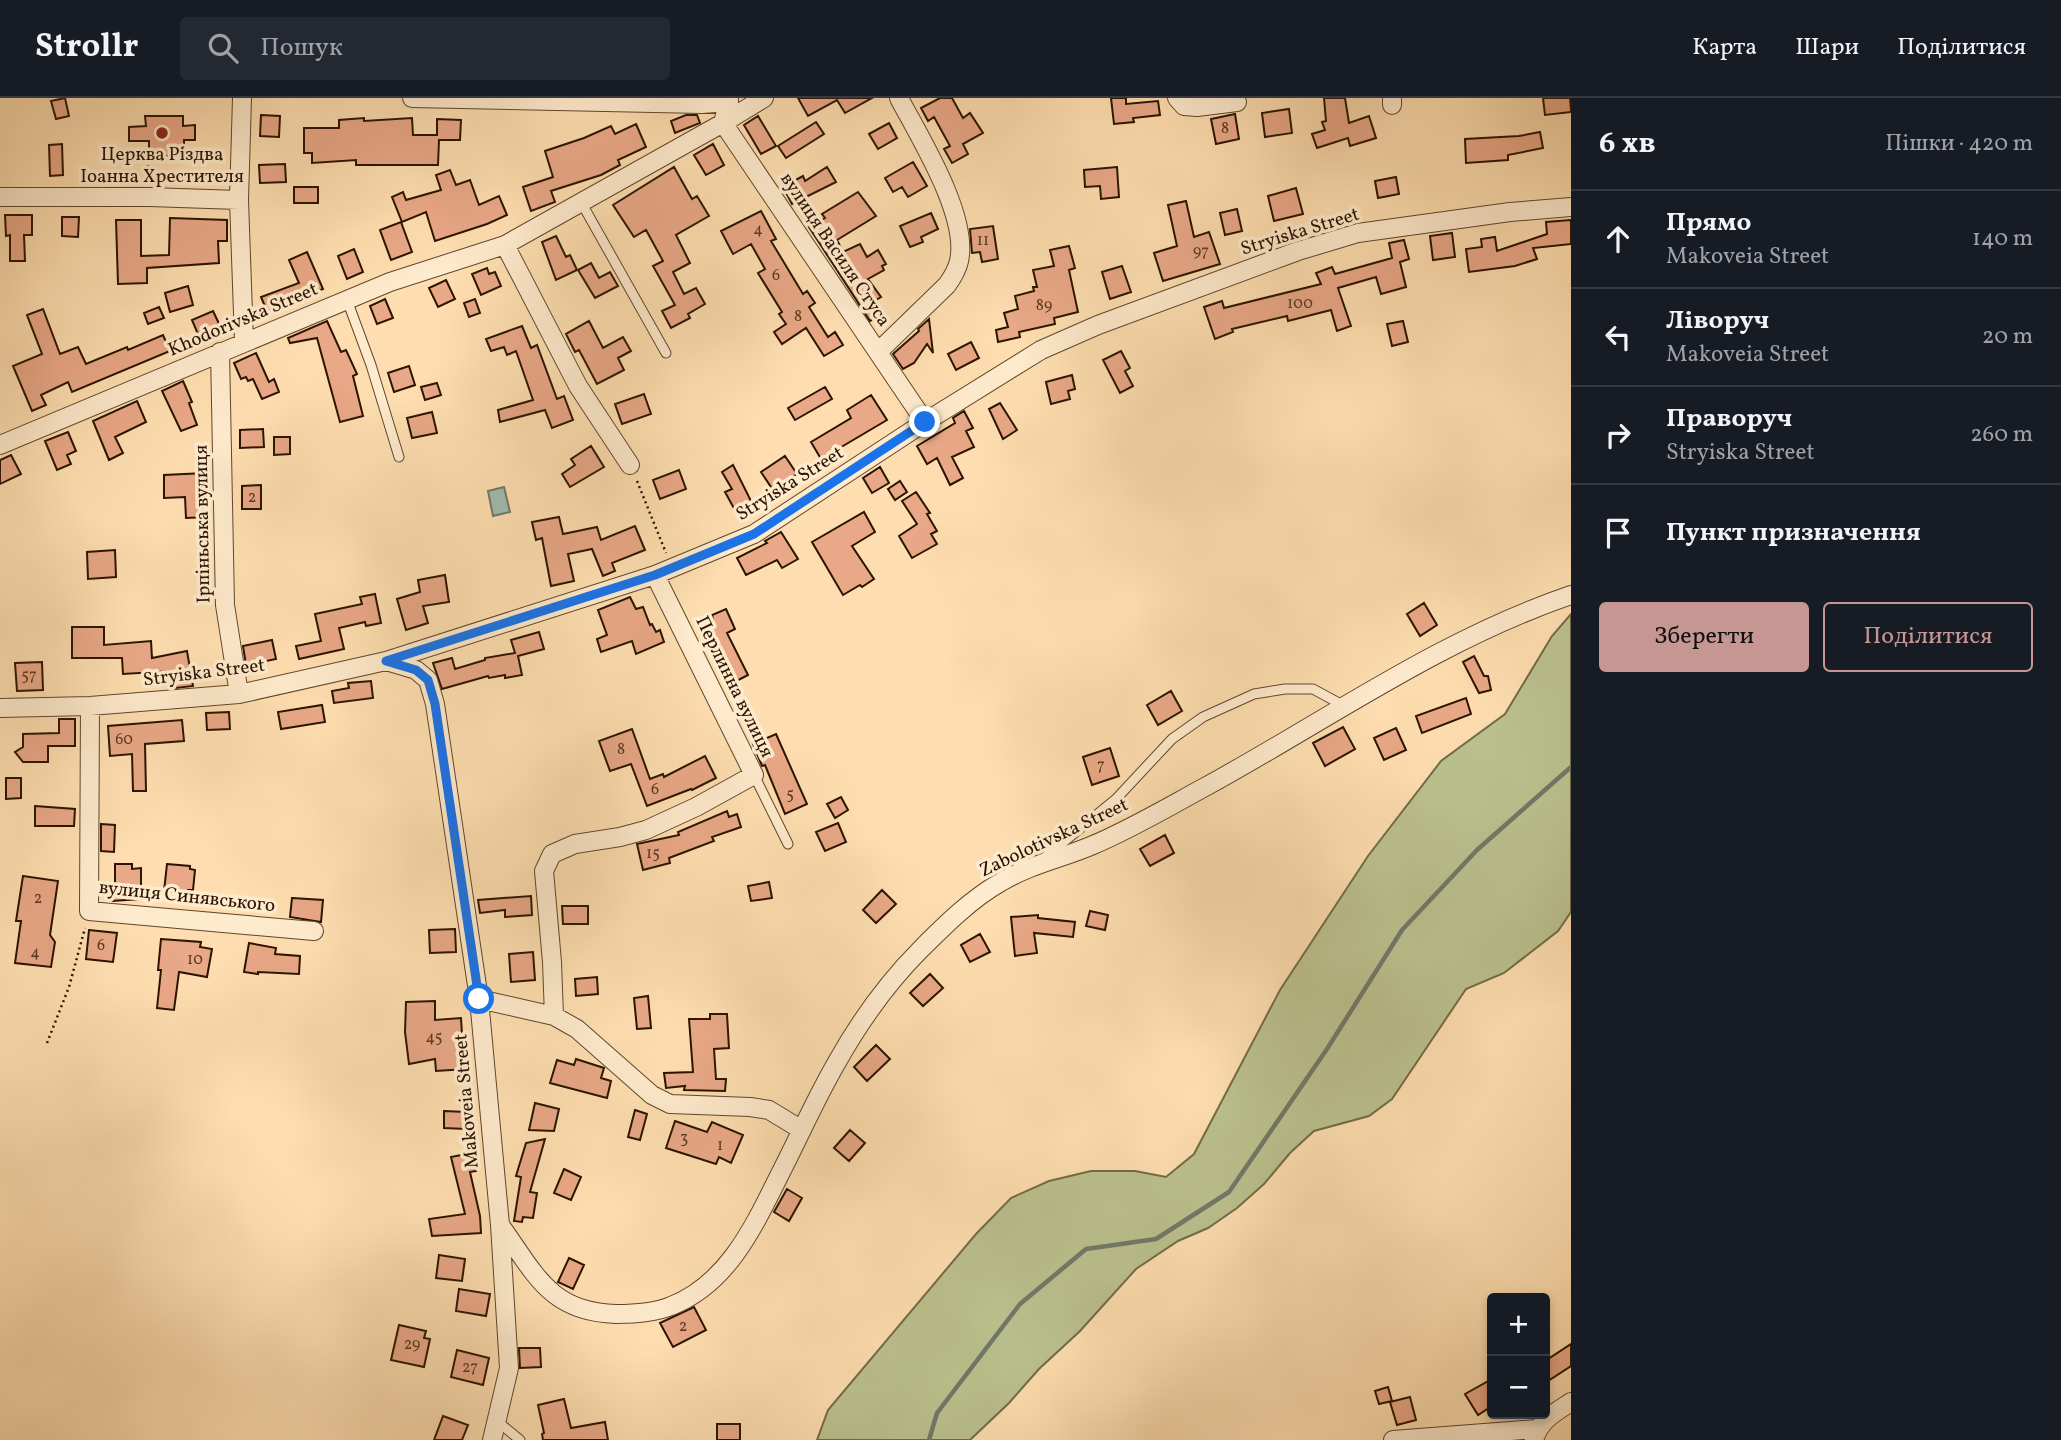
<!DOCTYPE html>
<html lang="uk">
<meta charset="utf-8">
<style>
:root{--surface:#171b24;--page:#242831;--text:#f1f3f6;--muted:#9ea1a6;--line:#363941;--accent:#c59692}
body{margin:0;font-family:Vollkorn,serif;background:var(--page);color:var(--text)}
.controls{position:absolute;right:21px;bottom:21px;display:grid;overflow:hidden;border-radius:7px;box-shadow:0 4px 10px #0003}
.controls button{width:63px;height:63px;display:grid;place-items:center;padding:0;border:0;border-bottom:2px solid var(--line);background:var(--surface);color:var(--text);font:35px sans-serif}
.stop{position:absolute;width:21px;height:21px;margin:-16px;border:5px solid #1a73e8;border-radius:50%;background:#fff}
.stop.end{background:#1a73e8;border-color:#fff;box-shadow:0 2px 7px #0008}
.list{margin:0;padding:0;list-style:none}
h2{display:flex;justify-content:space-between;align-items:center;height:91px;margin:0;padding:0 28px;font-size:30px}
h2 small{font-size:23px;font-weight:400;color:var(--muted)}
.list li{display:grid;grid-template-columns:46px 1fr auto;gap:21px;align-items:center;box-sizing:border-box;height:98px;padding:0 28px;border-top:2px solid var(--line)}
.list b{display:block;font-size:26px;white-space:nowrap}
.list p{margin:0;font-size:23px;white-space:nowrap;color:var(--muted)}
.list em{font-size:23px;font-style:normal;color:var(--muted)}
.actions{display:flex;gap:14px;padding:21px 28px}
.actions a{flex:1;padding:16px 0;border:2px solid var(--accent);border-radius:7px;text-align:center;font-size:24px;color:var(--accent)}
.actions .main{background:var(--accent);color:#111}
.icon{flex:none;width:38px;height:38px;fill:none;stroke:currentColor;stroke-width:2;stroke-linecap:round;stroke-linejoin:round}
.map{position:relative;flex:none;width:1571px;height:1342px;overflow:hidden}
header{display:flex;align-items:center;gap:42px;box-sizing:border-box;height:98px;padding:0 35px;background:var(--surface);border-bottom:2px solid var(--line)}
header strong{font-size:33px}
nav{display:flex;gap:38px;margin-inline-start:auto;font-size:24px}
.search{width:490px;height:63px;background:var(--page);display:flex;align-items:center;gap:18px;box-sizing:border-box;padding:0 24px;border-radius:7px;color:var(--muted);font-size:26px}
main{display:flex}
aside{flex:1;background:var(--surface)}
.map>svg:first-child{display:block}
</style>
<header>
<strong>Strollr</strong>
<div class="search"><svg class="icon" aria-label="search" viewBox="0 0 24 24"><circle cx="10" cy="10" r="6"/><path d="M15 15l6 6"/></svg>Пошук</div>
<nav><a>Карта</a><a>Шари</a><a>Поділитися</a></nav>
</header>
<main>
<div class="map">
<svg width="1571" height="1342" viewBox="0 0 1571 1342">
<rect width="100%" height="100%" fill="#fedeb0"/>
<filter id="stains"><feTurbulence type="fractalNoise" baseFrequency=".00286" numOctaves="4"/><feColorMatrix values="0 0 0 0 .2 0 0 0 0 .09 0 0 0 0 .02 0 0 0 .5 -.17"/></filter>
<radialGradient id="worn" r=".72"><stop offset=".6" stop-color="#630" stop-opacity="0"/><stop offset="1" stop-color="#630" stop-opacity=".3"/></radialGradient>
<path fill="#bbc28f" stroke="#736b48" stroke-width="2" d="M1571,516V814L1558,833L1504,875L1466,891L1392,1001L1369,1018L1314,1033L1290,1055L1264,1086L1237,1110L1208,1130L1178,1143L1136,1171L1080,1233L1039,1271L1009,1305L970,1342H817L828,1312L976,1136L1011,1100L1049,1083L1091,1073H1135L1166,1079L1194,1056L1280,892L1368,758L1441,663L1505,616L1552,538Z"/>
<path fill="#a0bcaf" stroke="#717969" stroke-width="2" d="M504,389L510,414L493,418L488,393Z"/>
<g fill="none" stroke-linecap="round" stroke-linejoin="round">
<path stroke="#717969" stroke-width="4.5" d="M929,1342L937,1315L1020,1206L1086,1151L1156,1141L1229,1094L1327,951L1402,832L1477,752L1571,669"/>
</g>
<path fill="#e9a887" stroke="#2b1400" stroke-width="2" d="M65,0L69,18L56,21L51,3Z
M798,0H872L845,15L837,2L808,18Z
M940,0H952L963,20L970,15L983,35L963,46L968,56L952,65L944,51L950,48L934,19L928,23L921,10Z
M1111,0H1126V6L1158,3L1160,17L1133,20L1134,24L1114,26Z
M1324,0H1345L1349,25L1369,18L1376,40L1350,48L1348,40L1317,50L1312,36L1325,32L1322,24L1326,23Z
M1543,0H1570L1571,14L1545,17Z
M1289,11L1292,35L1265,39L1262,15Z
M1235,16L1239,41L1216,46L1211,21Z
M261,17L280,18L279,39L260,38Z
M686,17H697L700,25L675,35L671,23Z
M145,18H183V28L195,27V42H184V51H172V58H159V52H149V43H129V29L146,28Z
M758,18L776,48L761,56L744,27Z
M364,20V23L412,20L413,37H437V21L461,22L460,42H439L438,67H356V62L312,65V55H304V30H339V22Z
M816,24L824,36L786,60L778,48Z
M889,25L897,40L878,51L869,36Z
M636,26L646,49L618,62L620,67L601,77L551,93L555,104L531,113L523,89L553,79L545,53L584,40L611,28L615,36Z
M1540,34L1543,50L1508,57V62L1466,65L1465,41L1519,38Z
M62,46L63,77L50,78L49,47Z
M713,46L724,67L706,77L694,57Z
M913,64L927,88L908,99L902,89L893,94L885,80Z
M285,66L286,84L260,85L259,67Z
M674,69L692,101L697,98L709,118L676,137L690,165L673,174L684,196L696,190L705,206L688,216L690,220L671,230L662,213L675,207L653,168L663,163L646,132L634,139L613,107Z
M827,69L836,84L792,106L783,89L803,78L805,83Z
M1117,69L1119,99L1101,101L1100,88L1085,89L1084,72Z
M450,72L456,87L470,82L479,107L499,98L507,117L487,126L435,143L426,114L402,124L392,99L403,94L406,102L441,92L436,77Z
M1396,79L1399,96L1378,100L1375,83Z
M294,89H318V105H294Z
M1296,90L1303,116L1274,123L1268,98Z
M858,94L876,118L837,142L843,154L860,146L867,159L878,152L886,166L882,168L884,172L868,181L881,199L871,205L879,217L870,223L809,129L825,120L822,116Z
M1186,103L1194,139L1209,134L1220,166L1163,183L1154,155L1177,148L1168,107Z
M1237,111L1242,133L1225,137L1220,115Z
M761,113L776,141L771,143L803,196L807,193L815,205L809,209L828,239L835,234L843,247L824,258L806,230L782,246L774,234L786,226L779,216L782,214L758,175L765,171L751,146L733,156L721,133Z
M931,115L938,131L921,139L923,144L910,149L900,128Z
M5,117H32V137H24L25,163H10V137L6,138Z
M62,119H79L78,139L62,138Z
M170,120L227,122V143H218L219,165L147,170V185L118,186L116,122H141V158L169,157Z
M1571,122V146L1533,150L1537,161L1515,168L1469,174L1466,151L1482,149L1481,141L1495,139L1497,153L1547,136L1546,124Z
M401,124L412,154L391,162L380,132Z
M993,128L998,161L982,164L980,154L972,155L970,131Z
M1452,135L1455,159L1433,162L1430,138Z
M556,138L566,159L570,157L577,172L556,182L542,144Z
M1404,142L1409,161L1400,164L1406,189L1381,196L1376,179L1338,190L1351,228L1337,233L1331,212L1288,223L1287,218L1232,231L1233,234L1215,241L1204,209L1222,203L1224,210L1321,186L1316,175L1332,169L1335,176L1392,160L1389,145Z
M1069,148L1075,170L1069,172L1078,214L1054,220L1055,226L1019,234L1020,239L998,244L996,232L1008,229L1004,215L1018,211L1015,198L1034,193L1033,189H1037L1033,172L1054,168L1050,152Z
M354,151L363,174L347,181L338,158Z
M307,154L323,191L267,213L261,199L299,185L289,162Z
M591,165L599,180L610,174L618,188L595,200L578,172Z
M1122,168L1131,194L1110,201L1102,174Z
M487,170L489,176L495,174L501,188L481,197L472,176Z
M446,182L455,201L438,209L429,190Z
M188,188L193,207L170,214L165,195Z
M385,201L393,220L377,226L370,208Z
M475,201L480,215L469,219L464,205Z
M159,209L164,220L148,226L144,215Z
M43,211L60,256L78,249L86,266L127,249L128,252L163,237L170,253L72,294L68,284L41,297L46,307L32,313L13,268L42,256L27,217Z
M213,213L222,232L200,241L192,222Z
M929,221L933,255L927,246L914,265L903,271L893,256L919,233L918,231Z
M327,223L341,254L346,252L357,276L353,278L363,318L340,324L317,240L290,245L288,240Z
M589,223L603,250L623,239L631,253L618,260L624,272L597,286L579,252L575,254L566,236Z
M1403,223L1408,244L1392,248L1387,226Z
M522,228L531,250L537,247L557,301L564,298L573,322L552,330L545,312L500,324L498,312L533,302L516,253L507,257L504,249L491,253L486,241Z
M971,244L979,260L956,272L948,256Z
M1121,253L1130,270L1125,273L1133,288L1120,295L1103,262Z
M256,255L269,284L274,281L279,294L262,301L253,281L248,283L246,279L241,281L234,265Z
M409,268L415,287L394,294L388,275Z
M1072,277L1075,291L1068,293L1070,301L1051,306L1046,284Z
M183,283L192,304L189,305L197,327L181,333L162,293Z
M437,285L441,297L425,302L421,289Z
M825,289L832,301L795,322L788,310Z
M644,296L651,316L622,326L615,306Z
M871,297L887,322L821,361L811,344L851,320L847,312Z
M137,303L146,324L115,339L123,355L109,362L93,323Z
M1000,305L1017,332L1003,341L989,311Z
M964,313L973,330L966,333L974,349L952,359L963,380L950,387L937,360L927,366L917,348L955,325L953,320Z
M432,314L437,335L412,340L407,320Z
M263,331L264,349L240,350V332Z
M68,334L76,353L67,357L71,366L57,372L45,343Z
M274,339H290V356L274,357Z
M591,348L604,369L570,389L562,376L575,367L571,361Z
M11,357L21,376L0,386V362Z
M785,358L797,376L773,392L761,374Z
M733,367L752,405L736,414L725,394L732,391L722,374Z
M880,369L889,385L872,395L863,380Z
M679,372L686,391L660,401L653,382Z
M205,375L209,419L186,420L185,399L164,400V377Z
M900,383L907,394L895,402L888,391Z
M261,387V411H242V388Z
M916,394L930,415L927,416L937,433L931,436L937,446L912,460L899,438L917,426L902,403Z
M864,414L875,434L852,448L874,481L862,489L860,487L843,497L812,444Z
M559,419L563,436L597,429L601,442L635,428L645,452L612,465L615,473L603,478L592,451L568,456L574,483L551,488L542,440L536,442L532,424Z
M781,434L798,461L782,470L777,462L746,477L737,460L767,445L765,443Z
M115,452L116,479L88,481L87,454Z
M445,477L449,504L423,508L428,525L406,532L397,501L420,494L418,482Z
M375,496L381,525L366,528L365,524L339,530L344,551L299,561L296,548L321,543L315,516L362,506L360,499Z
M630,499L636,511L643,509L650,527L652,526L656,534L660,532L664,544L636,556L632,543L601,554L597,541L607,537L598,512Z
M1424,505L1437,527L1420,538L1407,516Z
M726,511L735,531L727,535L748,577L727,588L714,562L718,560L704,525L713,522L712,517Z
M72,529H104V547L151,543L152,560L187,553L193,588L176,590L173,573L123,576L122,560H72Z
M539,534L544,551L518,558L522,577L505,580V577L489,580L488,578L442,591L433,565L452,560L455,571L485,562V560L515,555L511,542Z
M272,542L276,561L246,567L243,548Z
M1474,558L1484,578H1488L1491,592L1479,595L1463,564Z
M42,564L43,592L17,593L15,565Z
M371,583L373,600L334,605L332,593L349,590L348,585Z
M1171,593L1182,613L1158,627L1147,607Z
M1466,600L1471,616L1422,635L1416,618Z
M322,607L325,624L281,631L278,614Z
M229,614L230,631L207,632L206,615Z
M59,621H75V648H48V664H23L15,654L23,649V636L59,635Z
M182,622L184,643L145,646L146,693H133L132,656L110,658L108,628Z
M1343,629L1355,651L1325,668L1313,645Z
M1396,630L1406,652L1384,662L1374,640Z
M632,631L650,681L663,676L664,679L705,658L716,680L692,692L691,691L647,708L631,666L610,673L599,643Z
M776,636L807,706L785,716L765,667L762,668L753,646Z
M1110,650L1119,678L1092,687L1083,659Z
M6,680H21V700L6,701Z
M841,699L848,712L835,720L827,706Z
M35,708L75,711L74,728H35Z
M727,713L729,719L737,716L741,729L712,739L714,743L669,760L670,765L643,772L637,746L679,737L678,734Z
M838,725L846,744L825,753L816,734Z
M101,726L115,727L114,754L101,753Z
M1165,737L1174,755L1150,768L1140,751Z
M115,766H132V771L141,770V801L112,803L109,797L110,792L115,789Z
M167,766L190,768V771L195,772L193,792H188L187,795L164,793Z
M23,778L58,783L50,837L55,844L51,869L15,865L21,823H16Z
M769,784L772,800L751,803L748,788Z
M882,792L896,806L876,825L863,812Z
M531,798L532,817L505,819V812L480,815L478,802Z
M292,800L323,802L321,824L290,819Z
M562,808H588V826H563Z
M1090,813L1108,817L1105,832L1086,828Z
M1038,817V820L1075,824L1073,839L1034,835L1037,855L1015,858L1011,819Z
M455,831L456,854L430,855L429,832Z
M89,832L117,835L113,864L86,861Z
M980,836L990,854L970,864L961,847Z
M161,841L201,844L200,849L212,851L207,879L179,874L174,912L157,910L161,872H158Z
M249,845L276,850L275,856L300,858L299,876L258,874V876L244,874Z
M533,854L535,882L511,884L509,856Z
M930,876L943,890L923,908L910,895Z
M597,879L598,896L576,898L575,881Z
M648,898L651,930L637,931L634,900Z
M435,903V922L461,920L463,953H466L467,971L436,973L435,961L409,966L405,934L406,904Z
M710,916H727L729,950L714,951L716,981H726L725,993L684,992L685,988L666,990L664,975L693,974L689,921H710Z
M876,947L890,961L867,983L854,969Z
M576,961L604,970L601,980L611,983L607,1000L550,985L557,962L574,967Z
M535,1005L559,1011L554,1033L529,1032Z
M635,1012L647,1016L640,1042L628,1039Z
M444,1013L466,1014V1031L444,1030Z
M675,1023L707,1034L712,1024L743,1037L731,1065L719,1059L716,1066L666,1050Z
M850,1032L865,1045L849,1063L834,1050Z
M545,1041L530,1094L537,1095L533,1120L523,1119L522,1124L514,1123L521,1079L516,1078L526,1045Z
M472,1055L476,1073L470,1074L480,1118L481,1135L432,1138L429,1121L465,1116L451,1059Z
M564,1071L581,1079L571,1102L554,1095Z
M787,1091L802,1100L789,1123L774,1114Z
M439,1157L465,1161L462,1183L436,1180Z
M569,1160L584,1167L573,1191L558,1184Z
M459,1191L490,1196L486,1218L456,1213Z
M694,1209L706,1232L673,1249L660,1225Z
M399,1227L426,1233L424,1240L430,1241L424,1269L391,1262Z
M1571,1246V1268L1545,1285V1263Z
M519,1250H540L541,1269L520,1270Z
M457,1252L489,1260L483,1287L451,1279Z
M1492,1281V1308L1478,1317L1465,1296Z
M1388,1289L1392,1303L1379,1306L1375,1293Z
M1410,1299L1416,1322L1397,1327L1390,1304Z
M564,1301L571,1330L605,1324L608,1342H543L542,1336L544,1335L538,1307Z
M443,1318L468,1327L462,1342H434Z
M717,1326H740V1342H717Z"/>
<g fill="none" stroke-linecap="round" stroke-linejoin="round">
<defs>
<path id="lane" d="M581,104L666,255
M347,202L371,267L399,359
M754,677L788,746
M1044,760L1116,701L1172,641L1203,619L1254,596L1285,591H1313L1337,604L1338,610
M497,1323L520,1342"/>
<path id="street" d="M242,0L239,102L244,244
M412,0L702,6L729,4
M729,0L723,25L925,324
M1177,0L1184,8L1197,9L1237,4
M1392,0V7
M0,99H149L239,102
M505,147L578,288L630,367
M879,253L947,187C952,180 957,172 959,163C969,118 920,40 899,0
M220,254L225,507L239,596
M0,347L390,184L505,147L723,25L764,0
M386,563L416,572L428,582L435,606L479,901L500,1127L509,1270L492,1342
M90,608L89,813L314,833
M0,610L90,608L239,596L386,563L655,477L754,436L925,324L1041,252L1098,227L1298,153L1358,135L1510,114L1571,109
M479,901L554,918L577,931L652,997L670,1006L750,1009L769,1012L802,1032
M554,918L552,864L544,773L552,756L575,746L620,739L646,732L696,709L754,677L655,477
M500,1127C535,1175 549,1214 616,1216C634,1216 654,1215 671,1208C728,1186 754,1128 780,1076C799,1039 816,1000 837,964C860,923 888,884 921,851C945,827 971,801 1001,784C1029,767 1063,760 1093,747C1131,731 1168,709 1205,689C1326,623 1439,542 1571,497
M1393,1342L1537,1331
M1534,1342C1540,1322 1554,1315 1571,1304"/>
</defs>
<use href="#lane" stroke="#60462c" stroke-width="11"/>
<use href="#street" stroke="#60462c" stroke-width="20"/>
<path stroke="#2b1400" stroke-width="2.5" stroke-dasharray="2 3.5" stroke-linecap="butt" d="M148,56V84
M637,383L666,455
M47,945L69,889L85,830"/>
<use href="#lane" stroke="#feeacc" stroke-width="9"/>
<use href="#street" stroke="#feeacc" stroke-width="18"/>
</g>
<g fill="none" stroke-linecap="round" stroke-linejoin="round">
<path stroke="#1a73e8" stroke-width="9" d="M479,901L435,606L428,582L416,572L386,563L655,477L754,436L925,324"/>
</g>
<circle fill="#8f2418" stroke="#feeacc" stroke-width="2.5" cx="162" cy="35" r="7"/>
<g text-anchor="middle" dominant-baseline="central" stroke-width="7" stroke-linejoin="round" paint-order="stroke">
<g font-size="16" fill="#5a3922">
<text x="1225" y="31">8</text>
<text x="758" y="132">4</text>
<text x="983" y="143">11</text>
<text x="1201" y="154">97</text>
<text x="776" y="178">6</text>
<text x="1300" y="206">100</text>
<text x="1044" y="208">89</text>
<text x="798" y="219">8</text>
<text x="252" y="400">2</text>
<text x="29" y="578">57</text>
<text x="124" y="642">60</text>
<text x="621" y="652">8</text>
<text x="1101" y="668">7</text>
<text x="655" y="692">6</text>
<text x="790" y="697">5</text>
<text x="653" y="756">15</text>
<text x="38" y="801">2</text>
<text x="101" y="848">6</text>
<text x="35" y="855">4</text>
<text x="195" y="862">10</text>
<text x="434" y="940">45</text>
<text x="684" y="1041">3</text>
<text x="720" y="1048">1</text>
<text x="683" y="1229">2</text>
<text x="412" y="1247">29</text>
<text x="470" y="1270">27</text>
</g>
<g font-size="19" fill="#2b1400" stroke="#feeacc">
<text x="162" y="57">Церква Різдва<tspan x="162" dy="22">Іоанна Хрестителя</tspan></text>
</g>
<g font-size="19" fill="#2b1400" stroke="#feeacc">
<text transform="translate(1300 134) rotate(-17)">Stryiska Street</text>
<text transform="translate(835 152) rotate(56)">вулиця Василя Стуса</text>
<text transform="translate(243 222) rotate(-23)">Khodorivska Street</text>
<text transform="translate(790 386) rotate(-32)">Stryiska Street</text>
<text transform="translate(203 426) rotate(-91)">Ірпіньська вулиця</text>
<text transform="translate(204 575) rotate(-7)">Stryiska Street</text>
<text transform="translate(734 589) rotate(64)">Перлинна вулиця</text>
<text transform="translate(1054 740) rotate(-25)">Zabolotivska Street</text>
<text transform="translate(187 799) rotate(6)">вулиця Синявського</text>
<text transform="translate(467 1003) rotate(-95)">Makoveia Street</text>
</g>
</g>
<rect width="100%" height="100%" filter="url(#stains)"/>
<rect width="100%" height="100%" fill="url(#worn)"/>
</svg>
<div class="controls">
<button>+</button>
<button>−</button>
</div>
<div class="stop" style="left:479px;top:901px"></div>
<div class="stop end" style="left:925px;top:324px"></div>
</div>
<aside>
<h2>6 хв<small>Пішки · 420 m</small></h2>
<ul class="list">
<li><svg class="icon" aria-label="ahead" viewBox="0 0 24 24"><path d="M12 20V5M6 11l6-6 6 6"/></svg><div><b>Прямо</b><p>Makoveia Street</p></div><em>140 m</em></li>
<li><svg class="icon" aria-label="left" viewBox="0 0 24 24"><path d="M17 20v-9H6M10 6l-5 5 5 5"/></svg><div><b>Ліворуч</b><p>Makoveia Street</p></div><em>20 m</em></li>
<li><svg class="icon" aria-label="right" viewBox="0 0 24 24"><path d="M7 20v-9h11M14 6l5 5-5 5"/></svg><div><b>Праворуч</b><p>Stryiska Street</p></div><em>260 m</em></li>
<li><svg class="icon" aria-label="arrive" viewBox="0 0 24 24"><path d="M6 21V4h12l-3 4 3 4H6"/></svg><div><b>Пункт призначення</b></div></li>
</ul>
<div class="actions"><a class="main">Зберегти</a><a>Поділитися</a></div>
</aside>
</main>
